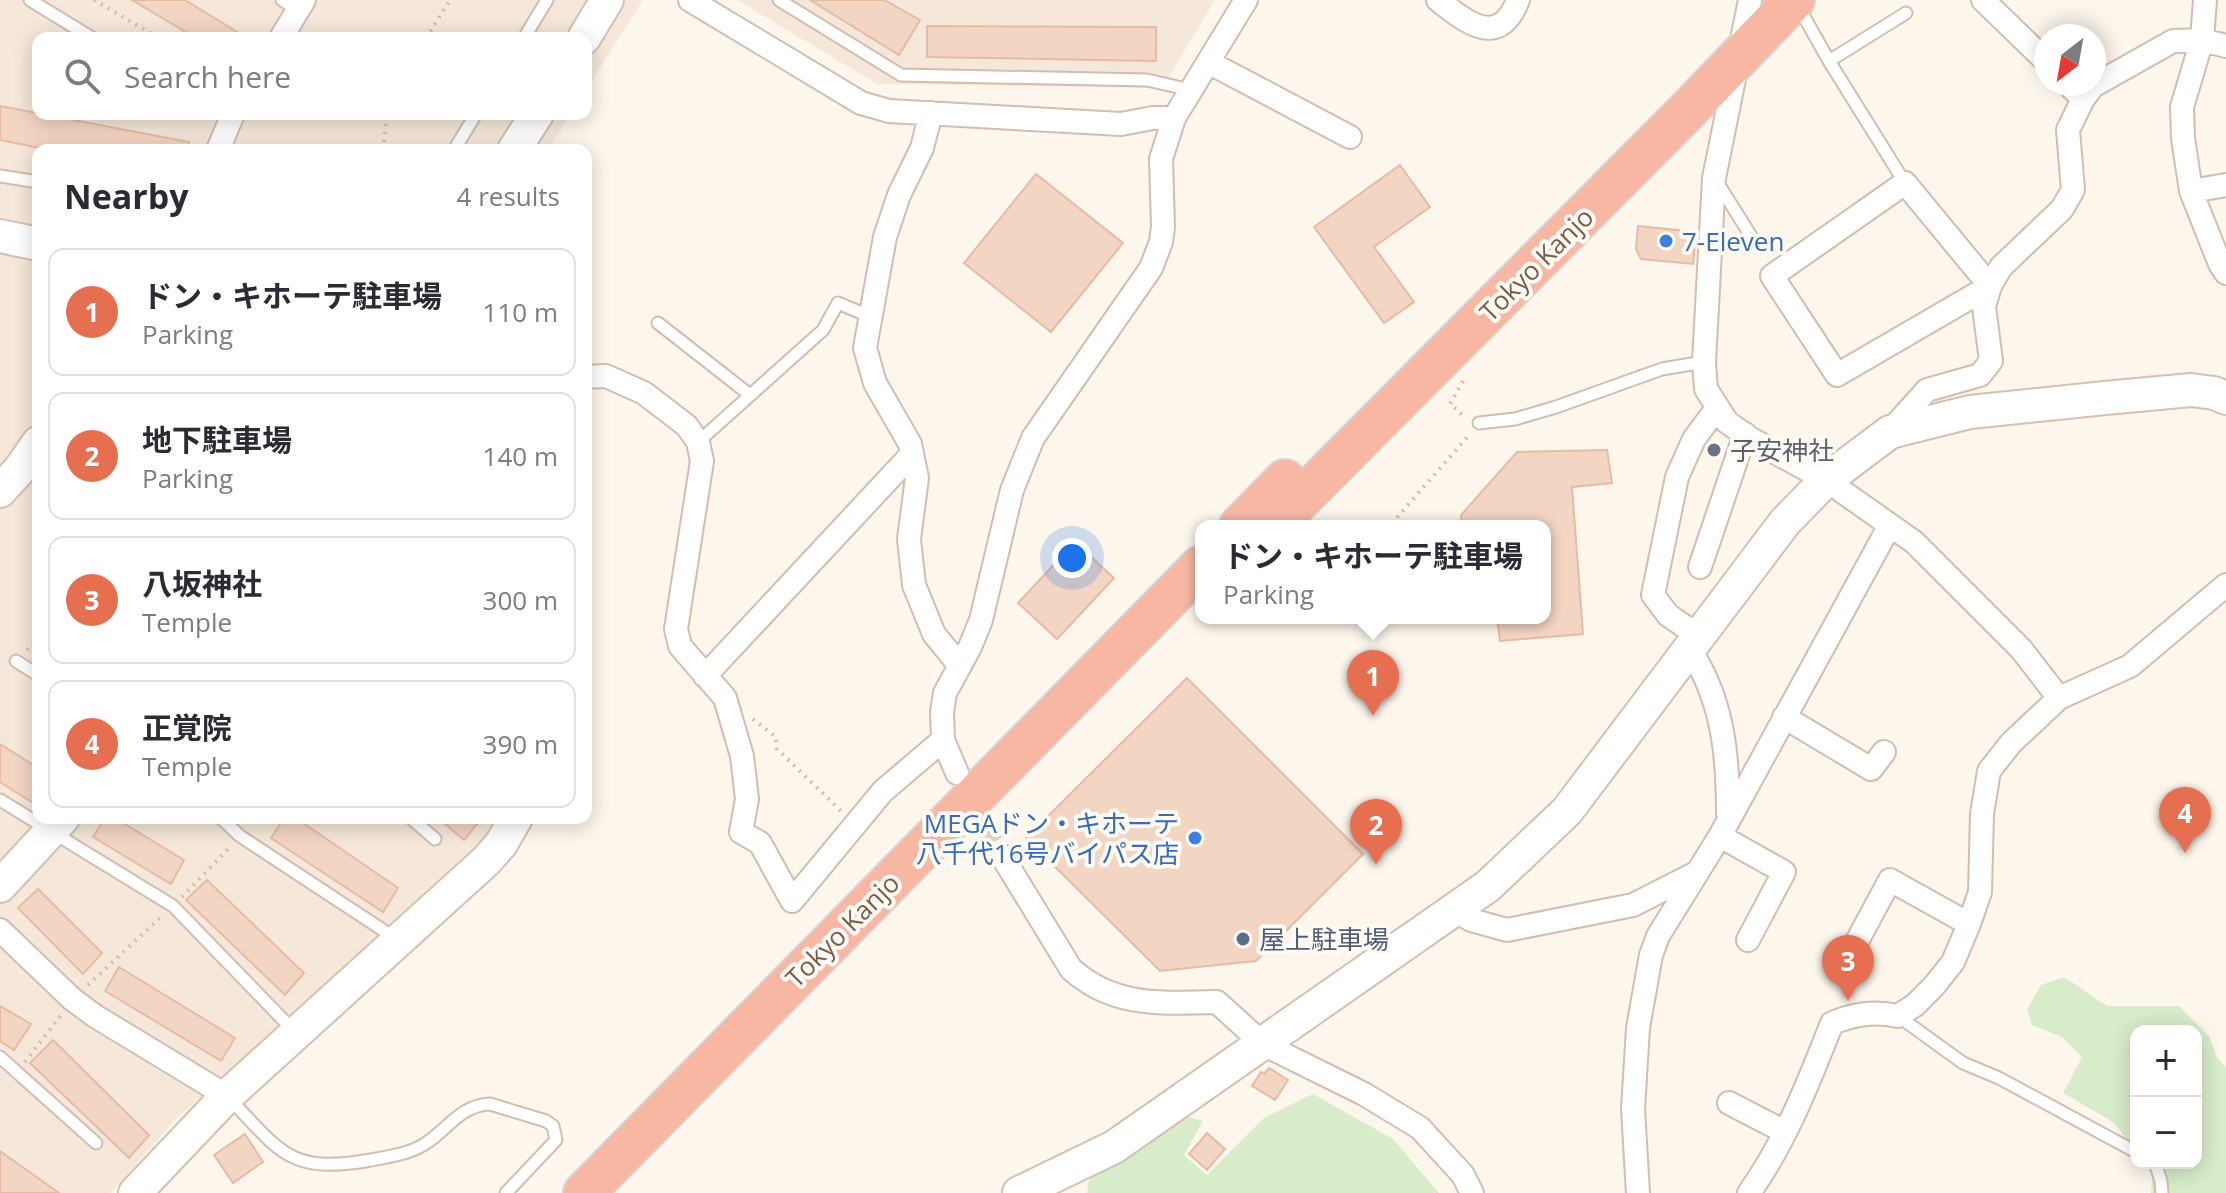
<!DOCTYPE html>
<meta charset="utf-8">
<style>
:root{--surface:#fff;--page:#f7f7f7;--text:#2b2b33;--muted:#7c7c81;--line:#e1e1e2;--accent:#e76f51}
body{margin:0;font-family:"Open Sans","Noto Sans JP",sans-serif;background:var(--page);color:var(--text)}
.controls{position:absolute;right:24px;bottom:24px;display:grid;overflow:hidden;border-radius:16px;box-shadow:0 4px 20px #0003}
.controls button{width:72px;height:72px;display:grid;place-items:center;padding:0;border:0;border-bottom:2px solid var(--line);background:var(--surface);color:var(--text);font:40px sans-serif}
.compass{position:absolute;left:2034px;top:24px;width:72px;height:72px;border-radius:50%;background:var(--surface);box-shadow:0 4px 20px #0003;rotate:211deg}
.you{position:absolute;left:1072px;top:558px;width:28px;height:28px;margin:-20px;border:6px solid #fff;border-radius:50%;background:#1a73e8;box-shadow:0 0 0 12px #1a73e833}
.badge{display:grid;place-items:center;width:52px;height:52px;border-radius:50%;background:var(--accent);color:#fff;font-size:26px;font-weight:700}
.pin{position:absolute;translate:-50% -66px;filter:drop-shadow(0 2px 4px #0008)}
.pin::after{content:'';position:absolute;top:42px;width:28px;height:24px;background:inherit;clip-path:polygon(0 0,100% 0,50% 100%)}
.popup{position:absolute;left:1195px;top:520px;width:356px;height:104px;box-sizing:border-box;display:grid;place-content:center;border-radius:16px;background:var(--surface);filter:drop-shadow(0 2px 6px #0005);font-size:26px;white-space:nowrap;color:var(--muted)}
.popup b{font-size:30px;color:var(--text)}
.popup::after{content:'';position:absolute;left:50%;top:100%;margin-left:-16px;border:16px solid transparent;border-top-color:var(--surface)}
.list{margin:0;padding:0;list-style:none}
h2{display:flex;justify-content:space-between;align-items:center;height:104px;margin:0;padding:0 32px;font-size:34px}
h2 small{font-size:26px;font-weight:400;color:var(--muted)}
.list li{display:grid;grid-template-columns:52px 1fr auto;gap:24px;align-items:center;box-sizing:border-box;height:128px;margin:0 16px 16px;padding:0 16px;border:2px solid var(--line);border-radius:16px}
.list b{display:block;font-size:30px;white-space:nowrap}
.list p{margin:0;font-size:26px;white-space:nowrap;color:var(--muted)}
.list em{font-size:26px;font-style:normal;color:var(--muted)}
.icon{flex:none;width:44px;height:44px;fill:none;stroke:currentColor;stroke-width:2;stroke-linecap:round;stroke-linejoin:round}
.map{position:relative;flex:none;width:2226px;height:1193px;overflow:hidden}
.search{position:absolute;background:var(--surface);box-shadow:0 4px 20px #0003;left:32px;top:32px;width:560px;height:88px;display:flex;align-items:center;gap:20px;box-sizing:border-box;padding:0 28px;border-radius:16px;color:var(--muted);font-size:30px}
.panel{position:absolute;background:var(--surface);box-shadow:0 4px 20px #0003;left:32px;top:144px;width:560px;height:680px;border-radius:16px}
.map>svg:first-child{display:block}
</style>
<div class="map">
<svg width="2226" height="1193" viewBox="0 0 2226 1193">
<rect width="100%" height="100%" fill="#fdf6ec"/>
<path fill="#f5e8da" d="M0,0H643L586,90V38H38V114H571L548,150H38V818H493L485,837L177,1118L111,1193H0Z
M737,0H1215L1162,88L877,84Z"/>
<path fill="#d8ecc9" d="M2064,977L2107,1006H2179L2209,1036L2217,1058L2226,1067V1193H2151L2153,1171L2147,1163H2196V1031H2136V1150L2113,1122L2063,1093L2082,1057L2062,1037L2032,1025L2027,1009L2041,985Z
M1313,1094L1393,1139L1439,1193H1087L1090,1175L1188,1117L1203,1121L1184,1155L1207,1175L1264,1118Z"/>
<path fill="#f3d5c3" stroke="#e6bba3" stroke-width="2" d="M132,0H185L247,38H196Z
M810,0H884L920,20L899,55Z
M927,26L1156,27V61L927,57Z
M0,106L189,142L188,150H50L0,140Z
M1400,165L1430,207L1374,247L1414,302L1384,323L1314,227Z
M1036,174L1123,243L1051,332L964,263Z
M1638,226L1696,232L1693,264L1641,259L1636,249Z
M1607,450L1612,483L1572,487L1583,634L1500,641L1497,618H1545V526H1462L1461,515L1517,452Z
M1075,542L1114,578L1057,639L1018,603Z
M1187,678L1363,854L1256,961L1160,971L1026,838Z
M0,744L38,768V806L0,782Z
M105,818H115L184,860L171,884L93,837Z
M284,818H296L398,888L383,912L271,838Z
M438,818H482L464,840Z
M207,880L304,973L285,995L186,900Z
M38,889L102,953L83,974L18,908Z
M119,967L235,1038L221,1061L105,991Z
M0,1006L31,1024L14,1050L0,1041Z
M53,1040L149,1135L129,1158L30,1063Z
M1269,1068L1288,1080L1275,1100L1252,1086L1261,1072L1264,1074Z
M1207,1133L1225,1149L1207,1170L1189,1154Z
M245,1134L263,1162L233,1183L214,1155Z
M0,1151L59,1193H0Z"/>
<g fill="none" stroke-linecap="round" stroke-linejoin="round">
<path stroke="#dcd0c4" stroke-width="22" stroke-dasharray="22 11" stroke-linecap="butt" d="M969,793L1002,856"/>
<defs>
<path id="lane" d="M30,0L92,38
M282,0L298,10
M779,0L901,75L1147,80L1191,90
M1798,6L1829,61L1905,183
M524,38L547,0
M1829,61L1906,13
M454,150L476,114
M0,176L38,182
M1717,182L1751,236
M658,323L750,395
M1479,423L1515,419L1556,407L1662,369L1704,362
M698,442L823,330L838,303L871,317
M16,661L38,675
M0,800L173,906L293,1030
M221,818L240,836L395,938
M411,818L435,839
M1898,1016L1963,1063L1999,1078L2136,1152
M0,1057L96,1143
M230,1099C282,1154 291,1174 371,1160C391,1156 412,1154 429,1141C449,1127 462,1105 490,1104L546,1121L553,1126L556,1140L506,1193
M2155,1163L2161,1181L2162,1193"/>
<path id="street" d="M690,0L861,103L889,111L1121,124L1153,118H1174
M1438,0C1467,23 1499,49 1518,0
M1750,0L1714,178L1704,362L1706,389L1727,422L1751,439L1826,480L1914,542L2021,649L2059,698
M1983,0L2046,61
M2205,0L2202,40L2182,107L2183,138L2191,191L2220,264L2226,273
M281,38L304,0
M1208,62L1350,137
M2068,84L2083,99
M931,113L922,148L899,195L885,237L865,348L875,383L910,444L917,478L909,539L914,585L934,634L960,666
M218,150L233,114
M1905,183L1990,286L1837,375L1772,276Z
M2191,191L2226,185
M586,377L606,376L644,393L687,426L698,442L702,461L676,629L680,646L725,698L742,756L747,799L741,832L760,843L792,901L883,791L943,740
M1890,431L1927,390L1980,375L1991,361L1984,307L1990,286L2001,267L2062,209L2073,190L2068,130L2083,99L2093,86L2173,41L2202,40L2226,46
M1700,567L1745,434
M1700,637L1668,615L1653,595L1677,477L1694,439L1717,408
M1690,650C1723,700 1728,755 1728,813
M705,676L912,454
M1784,717L1871,769L1884,752
M957,773L943,740L942,712L945,693L970,647L981,620L1012,490L1033,438L1151,268L1161,242L1163,227L1161,159L1174,118L1246,0
M1720,836L1784,872L1748,940
M1002,856L1071,969C1114,1008 1163,1003 1217,1002L1263,1044L1364,1094L1420,1128L1463,1175L1472,1193
M1453,910L1471,920L1507,930L1633,905L1694,874
M0,930L72,999L95,1016L227,1096
M1855,945L1890,880L1969,924
M1729,1103L1785,1132
M1638,1193L1633,1109L1638,1028L1651,955L1658,936L1720,836L1890,525
M1749,1193C1786,1141 1809,1081 1832,1023C1855,1014 1874,1011 1898,1016L1915,1005L1934,986L1953,962L1969,924L1980,892L1982,814L1989,771L2011,743L2059,698L2130,666L2226,585"/>
<path id="secondary" d="M584,38L607,0
M514,150L537,114
M0,236L38,244
M0,491L20,469L38,443
M0,886L63,818
M135,1193L227,1096L487,860L501,844L516,818
M1019,1193L1114,1147L1488,886L1567,811L1785,522L1826,480L1890,432L1970,412L2105,398L2191,390L2214,393L2226,398"/>
<path id="highway" d="M1240,526L1285,480
M1274,526L1690,108L1794,0
M584,1193L1201,566"/>
</defs>
<use href="#lane" stroke="#d1beb0" stroke-width="15"/>
<use href="#street" stroke="#d1beb0" stroke-width="26"/>
<use href="#secondary" stroke="#d6c0b0" stroke-width="36"/>
<use href="#highway" stroke="#dad1cd" stroke-width="44"/>
<path stroke="#d9b8a5" stroke-width="4" stroke-dasharray="2 6" stroke-linecap="butt" d="M94,0L159,38
M426,38L450,0
M383,150L387,114
M1463,381L1450,404L1465,417
M1384,526L1393,522L1470,434
M27,650L38,638
M753,719L776,737L777,749L841,811
M182,897L231,846
M88,985L161,917
M25,1062L61,1015"/>
<use href="#lane" stroke="#fff" stroke-width="11"/>
<use href="#street" stroke="#fff" stroke-width="22"/>
<use href="#secondary" stroke="#fff" stroke-width="32"/>
<use href="#highway" stroke="#f7b7a3" stroke-width="40"/>
</g>
<g fill="#3f7fe0" stroke="#fffaf3" stroke-width="3">
<circle cx="1666" cy="241" r="8"/>
<circle cx="1195" cy="838" r="8"/>
</g>
<circle fill="#6b7280" stroke="#fffaf3" stroke-width="3" cx="1714" cy="450" r="8"/>
<circle fill="#5c6f8a" stroke="#fffaf3" stroke-width="3" cx="1243" cy="939" r="8"/>
<g text-anchor="middle" dominant-baseline="central" stroke-width="8" stroke-linejoin="round" paint-order="stroke">
<g font-size="26" fill="#366cbe" stroke="#fffaf3" text-anchor="start">
<text x="1682" y="241">7-Eleven</text>
<text x="1179" y="823" text-anchor="end">MEGAドン・キホーテ<tspan x="1179" dy="30">八千代16号バイパス店</tspan></text>
</g>
<g font-size="26" fill="#7a5c4d" stroke="#fffaf3">
<text transform="translate(1536 264) rotate(-45)">Tokyo Kanjo</text>
<text transform="translate(842 930) rotate(-45)">Tokyo Kanjo</text>
</g>
<g font-size="26" fill="#5b616d" stroke="#fffaf3" text-anchor="start">
<text x="1730" y="450">子安神社</text>
</g>
<g font-size="26" fill="#4e5e75" stroke="#fffaf3" text-anchor="start">
<text x="1259" y="939">屋上駐車場</text>
</g>
</g>
</svg>
<div class="controls">
<button>+</button>
<button>−</button>
</div>
<svg class="compass" viewBox="-18 -18 36 36"><path d="M0-13l5 13h-10z" fill="#e53935"/><path d="M0 13l5-13h-10z" fill="#7c7c81"/></svg>
<div class="you"></div>
<div class="pin badge" style="left:1373px;top:716px">1</div>
<div class="popup"><b>ドン・キホーテ駐車場</b>Parking</div>
<div class="pin badge" style="left:1376px;top:865px">2</div>
<div class="pin badge" style="left:1848px;top:1001px">3</div>
<div class="pin badge" style="left:2185px;top:853px">4</div>
<div class="search"><svg class="icon" aria-label="search" viewBox="0 0 24 24"><circle cx="10" cy="10" r="6"/><path d="M15 15l6 6"/></svg>Search here</div>
<section class="panel">
<h2>Nearby<small>4 results</small></h2>
<ul class="list">
<li><span class="badge">1</span><div><b>ドン・キホーテ駐車場</b><p>Parking</p></div><em>110 m</em></li>
<li><span class="badge">2</span><div><b>地下駐車場</b><p>Parking</p></div><em>140 m</em></li>
<li><span class="badge">3</span><div><b>八坂神社</b><p>Temple</p></div><em>300 m</em></li>
<li><span class="badge">4</span><div><b>正覚院</b><p>Temple</p></div><em>390 m</em></li>
</ul>
</section>
</div>
